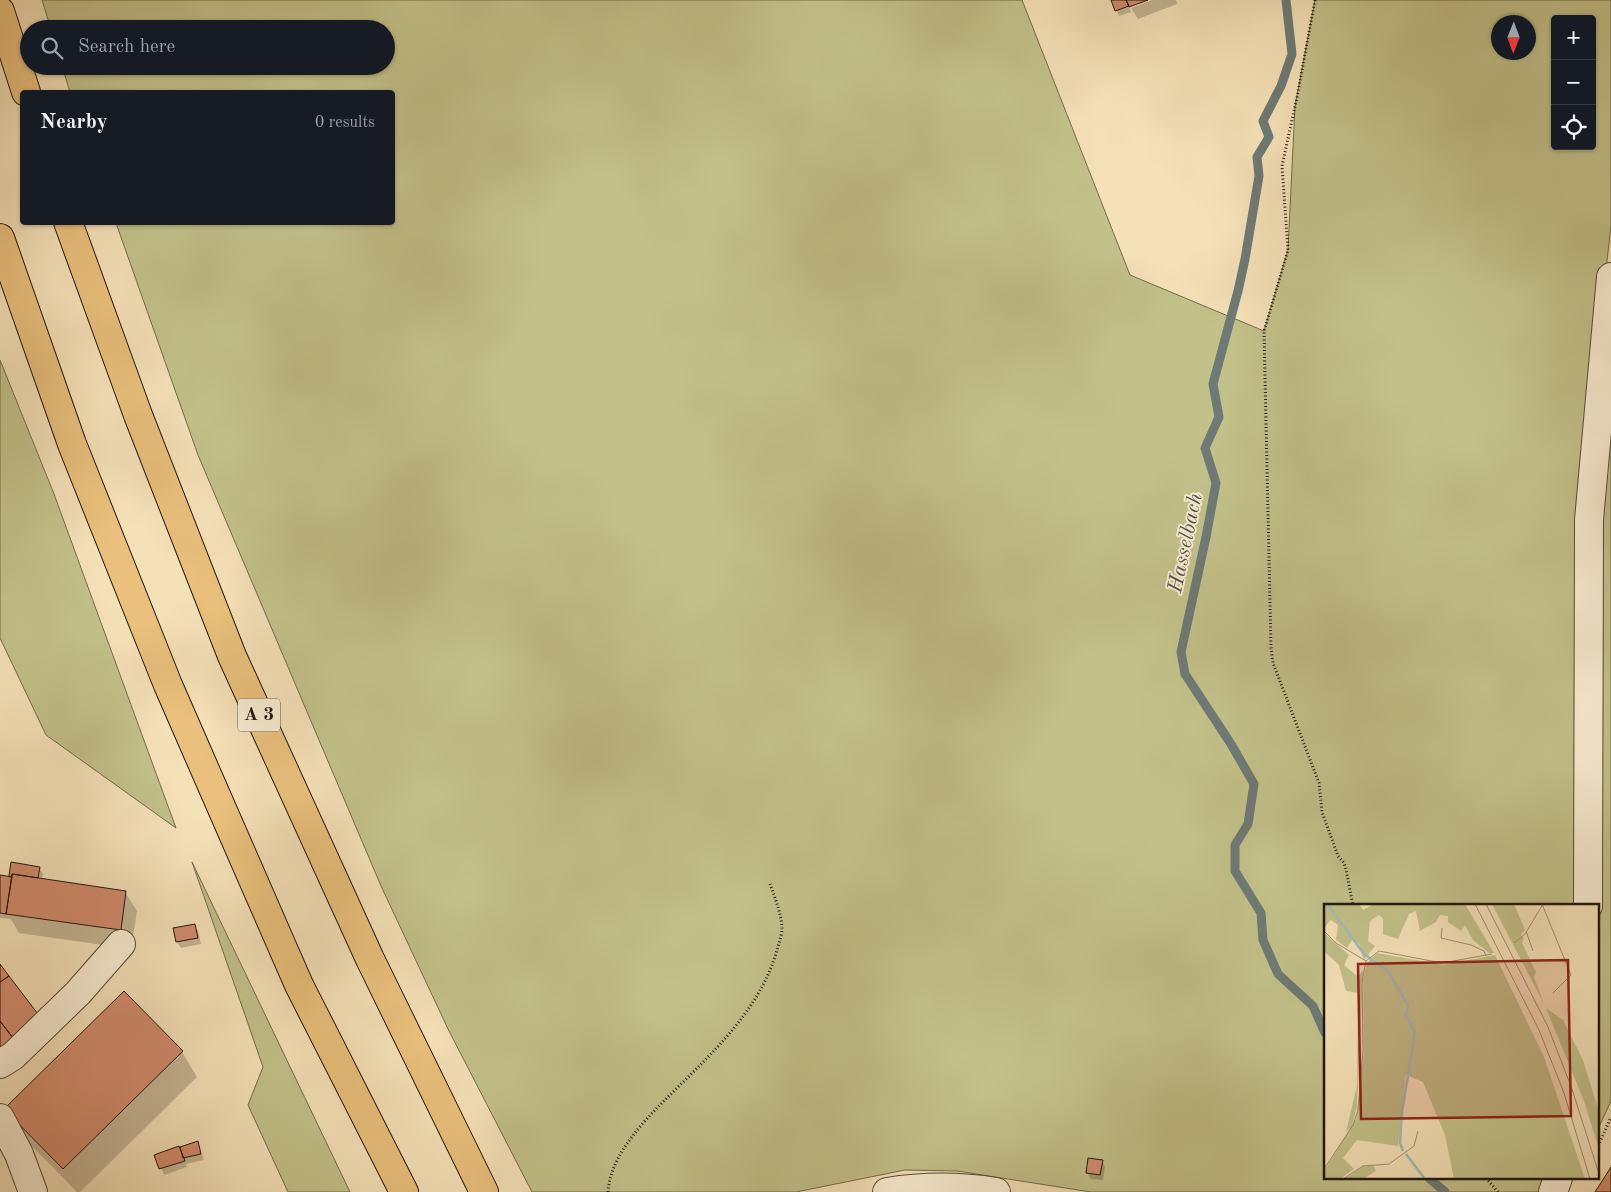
<!DOCTYPE html>
<meta charset="utf-8">
<style>
:root{--surface:#171b24;--page:#20242c;--text:#f1f3f6;--muted:#9ea1a6;--line:#363941}
body{margin:0;font-family:"Old Standard TT",serif;background:var(--page);color:var(--text)}
.controls{position:absolute;right:15px;top:15px;display:grid;overflow:hidden;border-radius:5px;box-shadow:0 1px 4px #0004}
.controls button{width:45px;height:45px;display:grid;place-items:center;padding:0;border:0;border-bottom:1px solid var(--line);background:var(--surface);color:var(--text);font:25px sans-serif}
.compass{position:absolute;left:1491px;top:15px;width:45px;height:45px;border-radius:50%;background:var(--surface);box-shadow:0 1px 4px #0004;rotate:181deg}
.list{margin:0;padding:0;list-style:none}
h2{display:flex;justify-content:space-between;align-items:center;height:65px;margin:0;padding:0 20px;font-size:21px}
h2 small{font-size:16px;font-weight:400;color:var(--muted)}
.icon{flex:none;width:28px;height:28px;fill:none;stroke:currentColor;stroke-width:2;stroke-linecap:round;stroke-linejoin:round}
.map{position:relative;flex:none;width:1611px;height:1192px;overflow:hidden}
.search{position:absolute;background:var(--surface);box-shadow:0 1px 4px #0004;left:20px;top:20px;width:375px;height:55px;display:flex;align-items:center;gap:12px;box-sizing:border-box;padding:0 18px;border-radius:28px;color:var(--muted);font-size:19px}
.panel{position:absolute;background:var(--surface);box-shadow:0 1px 4px #0004;left:20px;top:90px;width:375px;height:135px;border-radius:5px}
.map>svg:first-child{display:block}
</style>
<div class="map">
<svg width="1611" height="1192" viewBox="0 0 1611 1192">
<rect width="100%" height="100%" fill="#f5e1b8"/>
<filter id="stains"><feTurbulence type="fractalNoise" baseFrequency=".004" numOctaves="4"/><feColorMatrix values="0 0 0 0 .2 0 0 0 0 .09 0 0 0 0 .02 0 0 0 .5 -.17"/></filter>
<radialGradient id="worn" r=".72"><stop offset=".6" stop-color="#630" stop-opacity="0"/><stop offset="1" stop-color="#630" stop-opacity=".3"/></radialGradient>
<path fill="#c3c18a" stroke="#726c4c" fill-rule="evenodd" d="M42,0H1022L1130,275L1264,331L1288,250L1295,106L1315,0H1611V225L1580,503L1579,906H1325V1178H1551L1547,1192H1091L957,1171L905,1170L796,1192H532L449,1031L381,886L198,455L116,223L392,222V92H70L62,66H386V29H51ZM1555,19H1592V146H1555ZM1498,22H1528V52H1498Z
M1611,346V1101L1597,1131V906L1594,523Z
M0,360L54,494L176,828L46,735L0,638Z
M192,862L350,1192H288L248,1105L263,1067Z"/>
<path fill="#0003" d="M1112,0H1145L1129,7L1131,12L1119,16Z
M1152,0H1176L1177,4L1138,19L1131,8Z
M12,864L39,868L43,874L42,880L125,892L137,911L131,949L19,933L11,919L0,918V876L10,878Z
M194,925L198,931L201,944L181,948L177,942L174,929Z
M124,993L182,1052L197,1077L80,1192H77L20,1134L6,1109Z
M197,1142L204,1160L186,1164L187,1167L164,1175L156,1155Z
M1102,1161L1105,1167L1103,1180L1091,1179L1087,1173Z"/>
<g fill="none" stroke-linecap="round" stroke-linejoin="round">
<path stroke="#6e7a76" stroke-width="9" d="M1286,0L1292,54L1281,86L1263,121L1269,137L1257,157L1259,176L1245,259L1238,291L1213,384L1219,417L1205,448L1216,483L1206,537L1181,652L1185,674L1231,744L1254,784L1248,824L1235,845V871L1261,913L1263,940L1278,974L1313,1006L1325,1033
M1429,1178L1445,1192"/>
</g>
<path fill="#d28c6e" stroke="#20180f" d="M1111,0H1126L1129,6L1115,11Z
M1126,0H1148L1129,7Z
M11,862L40,867L38,878L12,874V877L9,876Z
M12,874L126,891L121,930L6,914Z
M0,875L12,877L6,914L0,913Z
M195,924L198,938L176,942L173,928Z
M0,964L9,976L0,982Z
M9,976L41,1018L13,1038L0,1021V982Z
M124,991L183,1051L63,1169L4,1109Z
M0,1021L13,1038L0,1048Z
M198,1141L201,1154L183,1158L180,1147Z
M179,1146L185,1161L159,1169L154,1155Z
M1088,1158L1103,1160L1100,1175L1086,1173Z
M1611,1167V1192H1595Z"/>
<g fill="none" stroke-linecap="round" stroke-linejoin="round">
<defs>
<path id="minor" d="M1588,906L1589,520L1611,277
M0,1064L13,1056L78,993L121,944
M0,1118L19,1154L33,1192
M887,1192C924,1186 959,1186 996,1192
M1553,1192L1558,1178"/>
<path id="highway" d="M0,11L26,92
M68,222L138,415L232,656L370,959L484,1192
M0,238L72,444L168,685L299,985L404,1192"/>
</defs>
<use href="#minor" stroke="#554a39" stroke-width="30"/>
<use href="#highway" stroke="#20180f" stroke-width="30"/>
<path stroke="#20180f" stroke-width="3" stroke-dasharray="1 2.5" stroke-linecap="butt" d="M1315,0L1297,97L1282,166L1288,250L1264,331L1271,648L1273,663L1319,783L1322,812L1338,856L1344,863L1346,869L1353,906
M1597,1149L1611,1117
M1486,1178L1498,1192
M608,1192C610,1160 635,1131 657,1108C702,1062 759,1015 777,950C779,943 782,935 782,928C781,912 775,898 770,884"/>
<use href="#minor" stroke="#f8ecd1" stroke-width="28"/>
<use href="#highway" stroke="#eac07c" stroke-width="28"/>
</g>
<g text-anchor="middle" dominant-baseline="central" stroke-width="4" stroke-linejoin="round" paint-order="stroke">
<rect fill="#f8ecd1" stroke="#615849" stroke-width="1" x="238" y="698.5" width="42" height="33" rx="4"/>
<g font-size="19" font-weight="bold" fill="#20180f">
<text x="259" y="715">A 3</text>
</g>
<g font-size="21" font-style="italic" fill="#4e514b" stroke="#f8ecd1">
<text transform="translate(1186 543) rotate(-78)">Hasselbach</text>
</g>
</g>
<g transform="translate(1324 904)">
<rect width="275" height="275" fill="#f5e1b8"/>
<path d="M0,0H35L39,6L50,0H141L170,49H165L149,36L141,21L137,27L124,18V12L116,11L112,18L96,27L92,7L85,10L74,35L59,30V15L55,11L46,17L44,37L51,42L40,56L35,40L28,36L23,44L12,36L14,21L7,16L0,24ZM168,0H190L201,26L197,31L200,34L198,39L212,68L210,73L220,100ZM0,29L25,51L20,61L34,73L39,66L33,203L28,222L22,228L33,182L34,89L22,87L15,61L0,47ZM53,49L119,61L171,51L220,153L261,275H130L121,231L99,178L82,171L74,242L33,236L19,254L30,265L16,275H0V267L32,215L40,150L39,76L43,59ZM222,104L239,116L259,156L275,208V245L260,197ZM49,261L52,267L39,275H21L38,263Z" fill="#c3c18a"/>
<path fill="none" stroke="#a2bbba" stroke-width="2.5" d="M0,1L6,3L11,11M12,12L40,50L64,67L84,101L82,112L91,129L78,208L76,239L79,247M82,250L101,275"/>
<path fill="none" stroke="#a09174" stroke-width="1" d="M151,0L215,126L240,189L266,275M162,0L224,123L248,185L275,270M218,0L247,71L229,89M118,24L117,34L147,41L160,47L162,52M0,27L12,39L42,57M202,27L209,47M190,39L201,30L219,0M0,265L29,221L34,206L39,147L38,78L42,57L55,47L118,59L168,50M19,275L39,262L65,260L90,242L94,227"/>
<path fill="#8f2418" fill-opacity="0.15" stroke="#8f2418" stroke-width="2.5" d="M244,56L247,212L37,215L34,60Z"/>
<rect width="275" height="275" fill="none" stroke="#20180f" stroke-width="2.5"/>
</g>
<rect width="100%" height="100%" filter="url(#stains)"/>
<rect width="100%" height="100%" fill="url(#worn)"/>
</svg>
<div class="controls">
<button>+</button>
<button>−</button>
<button><svg class="icon" aria-label="locate" viewBox="0 0 24 24"><circle cx="12" cy="12" r="6"/><path d="M12 2v4M12 18v4M2 12h4M18 12h4"/></svg></button>
</div>
<svg class="compass" viewBox="-18 -18 36 36"><path d="M0-13l5 13h-10z" fill="#e53935"/><path d="M0 13l5-13h-10z" fill="#9ea1a6"/></svg>
<div class="search"><svg class="icon" aria-label="search" viewBox="0 0 24 24"><circle cx="10" cy="10" r="6"/><path d="M15 15l6 6"/></svg>Search here</div>
<section class="panel">
<h2>Nearby<small>0 results</small></h2>
<ul class="list">
</ul>
</section>
</div>
